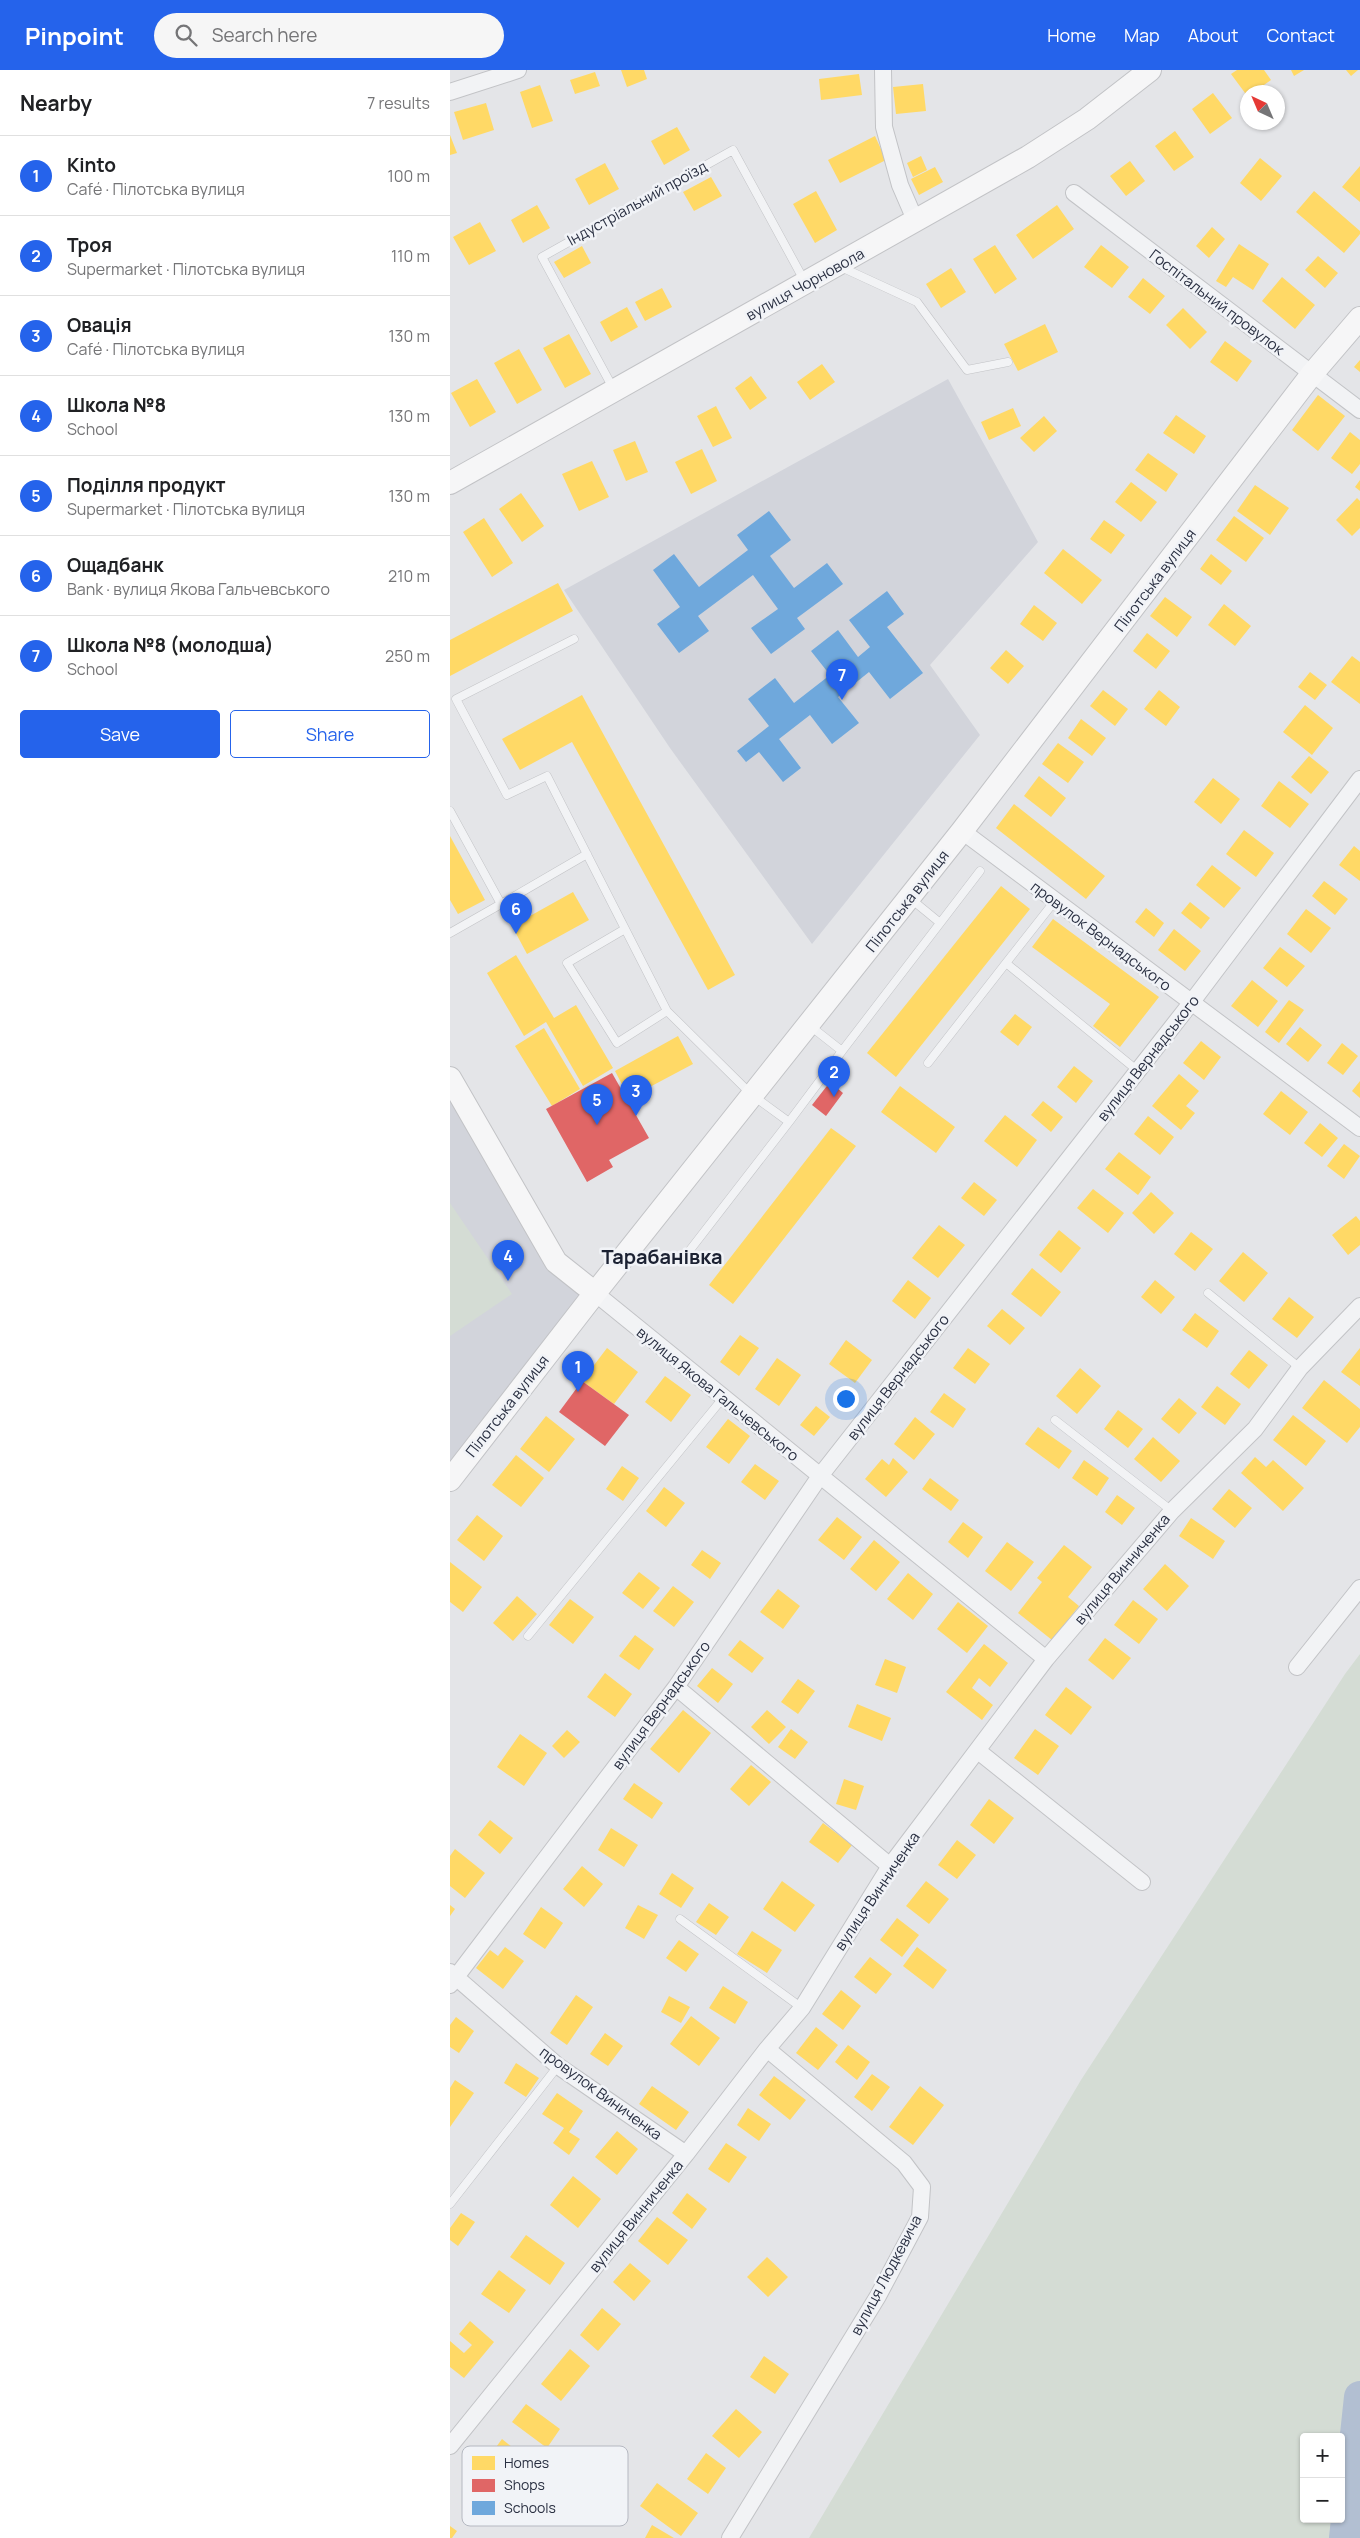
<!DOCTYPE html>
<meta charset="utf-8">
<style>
:root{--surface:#fff;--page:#f6f6f6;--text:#202124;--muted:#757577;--line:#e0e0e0;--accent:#2563eb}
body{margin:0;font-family:Manrope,sans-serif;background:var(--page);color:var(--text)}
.controls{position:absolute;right:15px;bottom:15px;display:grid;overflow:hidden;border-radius:5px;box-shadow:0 1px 4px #0004}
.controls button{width:45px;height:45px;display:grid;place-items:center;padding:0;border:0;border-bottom:1px solid var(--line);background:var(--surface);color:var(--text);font:25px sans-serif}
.compass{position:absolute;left:790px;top:15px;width:45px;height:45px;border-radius:50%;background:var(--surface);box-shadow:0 1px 4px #0004;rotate:316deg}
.you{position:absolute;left:395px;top:1328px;width:18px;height:18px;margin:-12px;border:4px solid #fff;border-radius:50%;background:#1a73e8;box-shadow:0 0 0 8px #1a73e833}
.badge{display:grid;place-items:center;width:32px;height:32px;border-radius:50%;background:var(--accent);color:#fff;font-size:16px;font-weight:700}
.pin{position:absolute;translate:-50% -41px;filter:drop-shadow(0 1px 2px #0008)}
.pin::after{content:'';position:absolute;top:26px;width:18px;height:15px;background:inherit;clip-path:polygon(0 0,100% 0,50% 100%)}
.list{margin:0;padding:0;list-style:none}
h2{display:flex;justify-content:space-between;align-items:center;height:65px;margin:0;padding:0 20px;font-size:21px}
h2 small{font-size:16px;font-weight:400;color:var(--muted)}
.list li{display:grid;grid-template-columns:32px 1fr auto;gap:15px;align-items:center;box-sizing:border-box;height:80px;padding:0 20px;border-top:1px solid var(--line)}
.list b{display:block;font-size:19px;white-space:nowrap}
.list p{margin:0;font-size:16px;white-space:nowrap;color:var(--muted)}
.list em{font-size:16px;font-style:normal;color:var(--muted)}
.actions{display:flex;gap:10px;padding:15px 20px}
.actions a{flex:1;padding:11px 0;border:1px solid var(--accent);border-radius:5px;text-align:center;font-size:18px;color:var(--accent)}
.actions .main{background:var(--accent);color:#fff}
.icon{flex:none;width:28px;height:28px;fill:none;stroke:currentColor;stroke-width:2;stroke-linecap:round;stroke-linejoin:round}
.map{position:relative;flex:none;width:910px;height:2468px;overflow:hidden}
header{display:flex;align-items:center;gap:30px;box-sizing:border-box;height:70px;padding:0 25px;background:var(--accent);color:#fff}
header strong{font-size:24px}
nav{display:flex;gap:28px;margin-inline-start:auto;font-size:18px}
.search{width:350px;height:45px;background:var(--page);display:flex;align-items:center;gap:12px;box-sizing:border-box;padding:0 18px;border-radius:28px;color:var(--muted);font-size:19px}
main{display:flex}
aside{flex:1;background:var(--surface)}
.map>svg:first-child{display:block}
</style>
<header>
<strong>Pinpoint</strong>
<div class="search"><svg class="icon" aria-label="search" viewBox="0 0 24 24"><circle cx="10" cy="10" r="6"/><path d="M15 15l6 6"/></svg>Search here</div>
<nav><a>Home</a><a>Map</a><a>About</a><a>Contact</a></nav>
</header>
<main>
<aside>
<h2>Nearby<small>7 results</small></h2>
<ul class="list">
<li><span class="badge">1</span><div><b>Kinto</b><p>Café · Пілотська вулиця</p></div><em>100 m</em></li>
<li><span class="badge">2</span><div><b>Троя</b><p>Supermarket · Пілотська вулиця</p></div><em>110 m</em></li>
<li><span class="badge">3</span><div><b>Овація</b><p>Café · Пілотська вулиця</p></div><em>130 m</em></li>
<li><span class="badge">4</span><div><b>Школа №8</b><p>School</p></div><em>130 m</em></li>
<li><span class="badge">5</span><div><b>Поділля продукт</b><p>Supermarket · Пілотська вулиця</p></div><em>130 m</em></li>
<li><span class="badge">6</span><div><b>Ощадбанк</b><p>Bank · вулиця Якова Гальчевського</p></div><em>210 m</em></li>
<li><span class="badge">7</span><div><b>Школа №8 (молодша)</b><p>School</p></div><em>250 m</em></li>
</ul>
<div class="actions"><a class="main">Save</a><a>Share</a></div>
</aside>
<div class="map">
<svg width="910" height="2468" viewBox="0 0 910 2468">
<rect width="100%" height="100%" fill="#e4e5e8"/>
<path fill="#d2d4db" d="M498,309L588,472L480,595L530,665L362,874L220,678L114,520Z
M0,1025L133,1225L0,1395Z"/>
<path fill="#d4dcd4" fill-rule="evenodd" d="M0,1133L62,1224L0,1266Z
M910,1584V2468H359L631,2010L895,1604ZM854,2367H891V2449H854Z"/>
<path fill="#ffd966" d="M171,0H194L197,9L177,17Z
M787,0H814L821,10L804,22H798V27L781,4Z
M841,0H854L844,6Z
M896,0H908L901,6Z
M145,2L150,16L125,24L120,10Z
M409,4L412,25L371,30L369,9Z
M473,14L476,41L446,44L443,17Z
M90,15L103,51L82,58L70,22Z
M763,23L782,48L760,64L742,39Z
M36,33L44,60L13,70L4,42Z
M227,57L240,80L214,95L201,71Z
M725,61L744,87L724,101L705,76Z
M0,65L7,83L0,85Z
M425,66L436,90L390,113L378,90Z
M471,86L477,100L463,107L457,93Z
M810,88L832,106L811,131L790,113Z
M680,91L695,111L676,126L660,106Z
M155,93L169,119L139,135L125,109Z
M910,96V132L892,117Z
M485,97L493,112L469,125L461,109Z
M261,107L272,126L244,141L233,122Z
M366,121L387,160L365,173L343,134Z
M864,121L910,161V164L894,183L846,142Z
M87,135L100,158L73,173L61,150Z
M607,135L624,159L583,189L566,165Z
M30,152L46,181L19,195L3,167Z
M762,157L775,169L759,188L746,176Z
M789,174L819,194L803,220L783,207L776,217L766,211Z
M545,175L567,209L545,224L523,189Z
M651,175L679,197L662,218L634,197Z
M132,176L141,193L114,208L104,192Z
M868,186L888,203L875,218L855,200Z
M501,198L516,222L491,238L476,214Z
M832,207L865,235L845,259L812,231Z
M693,208L715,226L700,244L678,227Z
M212,218L222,237L195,251L185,232Z
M177,237L188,257L161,272L150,252Z
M733,238L757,262L740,279L716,255Z
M595,254L608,282L568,301L554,274Z
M119,264L141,304L115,318L93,278Z
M775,271L802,291L787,312L760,292Z
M69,279L92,320L67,334L44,293Z
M910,290V302L904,297Z
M372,294L385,312L360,330L347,312Z
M301,306L317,328L300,340L285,318Z
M27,309L46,342L20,357L1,323Z
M868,325L895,346L868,381L842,360Z
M266,336L282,368L263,377L247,346Z
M563,338L571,356L539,370L531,352Z
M726,345L756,366L744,384L713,363Z
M594,346L607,361L584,382L570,368Z
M900,362L910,370V394L902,404L881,388Z
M185,371L198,402L176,411L163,380Z
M252,379L267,411L241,424L225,392Z
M698,383L728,404L716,422L685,400Z
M142,391L159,427L129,441L112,404Z
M910,410V421L905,417Z
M681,412L707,432L691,452L665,432Z
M805,415L839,438L820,465L787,441Z
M71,423L94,456L72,472L49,439Z
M907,428L910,431V458L902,466L886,450Z
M784,446L814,468L796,492L766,470Z
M34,448L63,493L42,507L13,462Z
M654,450L675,465L661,484L640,469Z
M613,479L652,510L632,534L594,503Z
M761,484L782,501L771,515L750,499Z
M108,513L123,541L0,606V570Z
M715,527L742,547L727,567L700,546Z
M774,534L801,556L785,576L758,555Z
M584,535L607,553L593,571L570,554Z
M697,563L720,581L706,599L683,581Z
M556,580L574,596L558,614L540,598Z
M902,586L910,592V634L881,612Z
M860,602L877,615L865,630L848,617Z
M653,620L678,639L665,656L640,636Z
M709,620L730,637L716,656L694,639Z
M132,625L285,905L258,920L122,672L70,700L52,669Z
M855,635L883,658L862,685L833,662Z
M631,649L656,668L642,686L618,668Z
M608,673L634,692L618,713L592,694Z
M859,686L879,702L861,724L841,707Z
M589,706L616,728L601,747L574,726Z
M763,708L790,729L771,754L744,732Z
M829,711L859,734L840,758L811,736Z
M564,734L655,806L636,829L546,758Z
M794,760L824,783L806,807L776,784Z
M0,766L35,830L8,844L0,830Z
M904,776L910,781V811L889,795Z
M762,795L791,818L774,838L746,815Z
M874,811L898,829L885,845L862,826Z
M551,816L580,839L446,1007L417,983Z
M123,822L139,850L77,884L62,856Z
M740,832L760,848L751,859L731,843Z
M696,838L714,853L704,867L685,852Z
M856,839L881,858L861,883L837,864Z
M603,849L709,927L670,977L643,956L660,934L582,877Z
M724,859L751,881L735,901L708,880Z
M830,877L855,896L837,917L813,898Z
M66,885L104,948L126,935L163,998L133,1016L96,952L74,966L37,903Z
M802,910L828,931L808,957L781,936Z
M839,930L854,940L829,973L815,962Z
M565,944L582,957L568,976L550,962Z
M850,957L872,975L858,992L836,974Z
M94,958L130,1019L102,1036L65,976Z
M228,966L243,994L179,1028L165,1001Z
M751,971L771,987L754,1010L733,993Z
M892,973L908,986L893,1005L877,993Z
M624,996L643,1011L626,1033L607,1017Z
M729,1004L749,1021L736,1036L745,1043L731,1060L702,1036Z
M910,1011V1028L902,1021Z
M450,1016L505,1057L486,1083L431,1042Z
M831,1021L858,1042L840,1065L813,1044Z
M593,1031L613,1047L601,1062L581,1045Z
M555,1045L587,1070L567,1097L534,1071Z
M698,1046L724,1067L710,1085L684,1064Z
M870,1053L888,1068L872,1087L854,1073Z
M381,1058L406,1076L283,1234L259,1215Z
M894,1074L910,1086L894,1109L877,1096Z
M669,1082L701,1107L688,1125L655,1099Z
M524,1112L547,1130L534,1146L511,1128Z
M643,1119L674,1143L658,1163L627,1138Z
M701,1122L724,1143L704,1164L682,1143Z
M906,1146L910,1151V1175L898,1185L882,1165Z
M489,1155L515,1175L488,1208L462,1188Z
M609,1160L631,1178L611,1203L589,1185Z
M741,1162L763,1179L745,1201L724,1184Z
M793,1182L818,1203L794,1232L769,1211Z
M582,1198L611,1222L591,1247L561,1224Z
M458,1210L481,1228L465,1249L442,1231Z
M705,1210L725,1227L711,1244L691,1227Z
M839,1227L864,1247L847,1268L822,1249Z
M552,1239L575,1258L560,1275L537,1256Z
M745,1243L769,1261L757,1278L732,1260Z
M290,1265L309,1278L289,1306L270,1292Z
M396,1270L422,1290L405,1313L379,1294Z
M157,1278L188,1302L164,1334L132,1311Z
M518,1278L540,1294L525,1314L503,1298Z
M910,1278V1316L891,1302Z
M799,1280L818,1295L799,1319L780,1304Z
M327,1288L351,1305L329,1336L305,1319Z
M630,1298L651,1316L627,1344L606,1326Z
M215,1306L241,1325L221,1352L195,1332Z
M874,1310L910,1339V1357L897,1373L852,1338Z
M767,1316L791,1334L775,1355L751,1337Z
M494,1323L516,1339L503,1358L480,1342Z
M729,1328L747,1343L729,1364L711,1349Z
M366,1336L380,1347L364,1366L350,1355Z
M668,1340L693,1359L678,1378L654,1359Z
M843,1345L876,1371L856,1396L823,1370Z
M96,1346L125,1369L99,1402L70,1379Z
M465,1347L485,1364L464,1390L444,1374Z
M278,1349L300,1366L279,1394L256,1377Z
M588,1357L622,1381L609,1399L575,1374Z
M703,1367L730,1391L711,1412L684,1389Z
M66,1385L94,1408L71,1437L42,1415Z
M805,1387L816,1397L823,1390L854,1418L833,1441L791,1403Z
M443,1388L458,1402L436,1427L415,1409L432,1389L439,1395Z
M634,1390L659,1408L647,1426L622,1408Z
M305,1394L329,1411L315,1430L291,1412Z
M172,1396L189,1408L173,1431L156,1419Z
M480,1408L509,1430L501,1441L472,1419Z
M214,1417L235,1433L216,1457L196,1441Z
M779,1419L802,1438L785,1458L762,1439Z
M667,1425L685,1438L672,1455L655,1442Z
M27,1445L53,1466L34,1491L7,1470Z
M387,1447L412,1467L394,1490L368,1470Z
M741,1448L775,1471L763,1489L729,1466Z
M513,1452L533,1467L518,1488L498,1472Z
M424,1470L450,1492L426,1521L400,1499Z
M557,1472L584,1492L561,1521L535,1501Z
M614,1475L642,1497L618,1527L629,1536L602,1570L568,1543L592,1512L587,1508Z
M252,1480L271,1493L260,1509L241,1495Z
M0,1492L32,1517L13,1542L0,1532Z
M715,1494L739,1516L717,1541L693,1519Z
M189,1502L210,1518L193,1539L172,1523Z
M458,1503L483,1524L463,1550L437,1529Z
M223,1516L244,1532L224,1557L203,1541Z
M328,1519L350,1536L333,1559L310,1542Z
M67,1526L87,1544L63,1571L43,1553Z
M120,1529L144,1547L123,1574L99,1555Z
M683,1530L708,1549L689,1574L664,1555Z
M508,1532L538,1556L517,1583L487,1559Z
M185,1565L204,1579L189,1600L169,1586Z
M655,1568L681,1588L663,1610L638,1590Z
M290,1570L314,1588L302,1603L278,1585Z
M534,1574L558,1593L540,1617L529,1608L522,1618L543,1635L532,1650L496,1622Z
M435,1589L456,1597L447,1623L425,1615Z
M262,1598L283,1614L268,1633L247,1616Z
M155,1603L182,1624L165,1647L137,1627Z
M348,1609L365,1621L348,1644L331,1632Z
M616,1617L642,1637L621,1665L595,1645Z
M407,1634L441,1648L432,1671L398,1657Z
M233,1640L261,1663L229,1703L200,1679Z
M317,1640L336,1657L319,1674L301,1657Z
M341,1659L358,1672L345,1689L328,1677Z
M585,1659L609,1676L588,1705L564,1688Z
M117,1660L130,1672L114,1688L102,1676Z
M70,1664L97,1683L74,1716L47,1697Z
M301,1695L321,1712L299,1736L280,1719Z
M394,1709L414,1716L406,1740L386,1734Z
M184,1713L213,1733L202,1749L173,1729Z
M539,1729L564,1748L544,1774L520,1755Z
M40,1750L63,1768L50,1784L28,1765Z
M373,1753L402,1775L388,1793L359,1772Z
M161,1758L188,1775L174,1797L148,1780Z
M507,1770L526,1785L507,1809L488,1795Z
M5,1779L35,1803L15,1828L0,1816V1786Z
M132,1796L153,1814L134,1837L113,1819Z
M222,1803L244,1818L231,1838L209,1824Z
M332,1811L365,1835L345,1862L313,1839Z
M476,1811L499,1829L479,1854L456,1836Z
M259,1833L279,1847L266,1865L246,1852Z
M0,1835L5,1839L0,1846Z
M188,1835L208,1845L194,1869L175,1858Z
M91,1837L113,1853L95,1879L73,1864Z
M447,1848L469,1865L452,1887L430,1870Z
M302,1861L332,1880L317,1903L287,1884Z
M229,1870L249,1884L236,1902L216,1888Z
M55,1877L74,1891L53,1919L26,1898L40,1880L48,1886Z
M467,1877L497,1900L483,1919L453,1896Z
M420,1887L442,1904L426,1924L404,1907Z
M273,1916L298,1932L285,1954L259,1938Z
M391,1920L411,1936L393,1960L372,1944Z
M126,1925L143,1937L117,1975L100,1963Z
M219,1926L240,1937L231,1953L211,1942Z
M241,1946L270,1968L249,1996L220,1974Z
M6,1947L24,1961L9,1983L0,1977V1955Z
M366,1957L388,1975L368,2000L346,1983Z
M155,1963L173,1976L158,1996L140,1984Z
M398,1975L420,1992L407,2010L385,1992Z
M66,1993L89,2008L76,2027L54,2013Z
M422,2004L440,2017L422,2041L404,2027Z
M324,2006L356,2030L340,2050L309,2025Z
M5,2010L24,2023L0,2057V2018Z
M202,2016L239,2042L226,2060L189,2034Z
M470,2016L494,2035L463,2075L439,2057Z
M107,2023L133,2041L119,2062L130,2069L119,2085L103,2073L114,2058L92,2044Z
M298,2038L321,2054L309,2071L287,2055Z
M167,2061L188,2079L167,2105L145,2087Z
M276,2073L297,2087L279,2113L258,2099Z
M123,2106L151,2129L128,2158L100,2135Z
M237,2123L257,2139L242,2159L222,2143Z
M11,2143L25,2152L8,2176L0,2170V2158Z
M207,2147L238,2170L218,2195L188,2171Z
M76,2165L115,2193L100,2215L60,2187Z
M317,2187L338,2207L318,2227L297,2207Z
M180,2193L201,2211L184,2231L163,2212Z
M49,2200L76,2220L59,2243L31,2224Z
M152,2238L171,2254L148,2281L130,2265Z
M20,2251L44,2272L14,2308L0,2297V2271L14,2283L22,2275L9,2264Z
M120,2279L140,2296L111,2331L91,2314Z
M314,2286L339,2304L325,2324L300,2307Z
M76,2334L110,2359L97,2378L62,2352Z
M286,2339L312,2362L289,2388L262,2366Z
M52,2369L73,2386L60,2404L38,2388Z
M256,2383L276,2398L258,2424L237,2409Z
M207,2413L248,2443L231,2466L190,2436Z
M202,2455L224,2468H195Z
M0,2456L7,2461L2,2468H0Z"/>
<path fill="#e06666" d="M162,1003L199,1068L159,1090L163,1097L137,1112L96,1039Z
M380,1012L393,1023L376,1046L362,1035Z
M132,1311L179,1345L155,1376L109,1342Z"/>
<path fill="#6fa8dc" d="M319,441L341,470L320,486L344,518L377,493L393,514L347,548L355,559L321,584L301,558L328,539L303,505L248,546L259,561L229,583L207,554L230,537L203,500L224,484L249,517L298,480L287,465Z
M437,521L454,544L437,557L473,603L440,629L419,602L388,627L409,653L382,674L360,645L329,669L351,698L333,712L309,682L296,692L287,681L319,656L298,629L325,608L344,633L380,605L361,581L388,560L408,587L420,577L399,550Z"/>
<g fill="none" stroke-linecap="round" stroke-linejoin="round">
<path stroke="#b2bfd2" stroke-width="5.5" d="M904,2395L910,2398"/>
<path stroke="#b2bfd2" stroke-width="32" d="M895,2468L910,2327"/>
<defs>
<path id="lane" d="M391,197L467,232L517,300L558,292
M163,318L92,187L283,80L355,212
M124,569L6,629L57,725L97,706L217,941
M0,741L51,834L0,863
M461,829L489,852
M51,834L137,784
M175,859L117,893L167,973L217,941L302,1025L339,1052L240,1180
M556,893L604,832
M392,981L530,801
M478,993L556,893L688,1001
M339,1052L392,981L359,955
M758,1223L850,1298
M605,1350L722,1441
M78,1566L273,1328
M230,1849L352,1938
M0,2134L108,1996"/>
<path id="street" d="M433,0L434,57L450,115L466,152
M0,22L68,0
M624,123L910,340
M512,761L910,1058
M145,1223L596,1589
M847,1597L910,1518
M226,1617L440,1796
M528,1681L692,1812
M0,1902L108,1996L236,2084
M0,1915L226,1617L370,1406L741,933L910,709
M0,2376L236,2084L317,1979L352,1938L440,1796L596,1589L722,1441L805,1359L850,1298L910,1236
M280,2468L428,2226L470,2147L472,2117L454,2093L317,1979"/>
<path id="secondary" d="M0,413L578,87L637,49L700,0
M0,1008L106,1192L145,1223
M0,1410L145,1223L512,761L862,304L910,248"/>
</defs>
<use href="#lane" stroke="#c2c3c6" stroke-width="9"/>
<use href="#street" stroke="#c2c3c6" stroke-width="18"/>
<use href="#secondary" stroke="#c2c3c6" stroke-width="24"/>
<use href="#lane" stroke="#f2f3f5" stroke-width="8"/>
<use href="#street" stroke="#f2f3f5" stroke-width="16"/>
<use href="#secondary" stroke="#f6f6f7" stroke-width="22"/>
</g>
<g text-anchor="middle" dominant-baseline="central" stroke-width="5" stroke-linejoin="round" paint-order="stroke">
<g font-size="15" fill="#2a3042" stroke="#f1f3f7">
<text transform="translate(187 133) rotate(-29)">Індустріальний проїзд</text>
<text transform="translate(355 214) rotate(-29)">вулиця Чорновола</text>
<text transform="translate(767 232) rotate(37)">Госпітальний провулок</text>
<text transform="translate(705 510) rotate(-53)">Пілотська вулиця</text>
<text transform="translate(457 831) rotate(-52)">Пілотська вулиця</text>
<text transform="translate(651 866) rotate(37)">провулок Вернадського</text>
<text transform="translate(698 988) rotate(-52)">вулиця Вернадського</text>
<text transform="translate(448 1307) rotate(-52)">вулиця Вернадського</text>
<text transform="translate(268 1324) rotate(39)">вулиця Якова Гальчевського</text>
<text transform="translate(57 1336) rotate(-52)">Пілотська вулиця</text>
<text transform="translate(672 1499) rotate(-50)">вулиця Винниченка</text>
<text transform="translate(211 1635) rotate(-54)">вулиця Вернадського</text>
<text transform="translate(427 1821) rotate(-56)">вулиця Винниченка</text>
<text transform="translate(151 2023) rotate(36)">провулок Виниченка</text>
<text transform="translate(186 2146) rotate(-51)">вулиця Винниченка</text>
<text transform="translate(436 2205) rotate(-62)">вулиця Людкевича</text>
</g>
<g font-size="20" font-weight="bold" fill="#1c2233" stroke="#f1f3f7">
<text x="212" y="1186">Тарабанівка</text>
</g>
</g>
<rect x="12" y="2376" width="166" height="80" rx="8" fill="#f1f3f7" stroke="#b5b8c1" stroke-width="1"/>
<rect x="22" y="2386" width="23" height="14" fill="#ffd966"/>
<rect x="22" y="2409" width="23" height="13" fill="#e06666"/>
<rect x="22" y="2431" width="23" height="14" fill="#6fa8dc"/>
<g font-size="14" fill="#2a3042">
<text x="54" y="2398">Homes</text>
<text x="54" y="2420">Shops</text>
<text x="54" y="2443">Schools</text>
</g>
</svg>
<div class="controls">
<button>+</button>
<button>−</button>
</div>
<svg class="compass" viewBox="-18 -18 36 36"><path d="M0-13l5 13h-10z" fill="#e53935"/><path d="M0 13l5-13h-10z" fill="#757577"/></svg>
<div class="you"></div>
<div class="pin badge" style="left:128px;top:1322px">1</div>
<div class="pin badge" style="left:384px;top:1027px">2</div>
<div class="pin badge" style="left:186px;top:1046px">3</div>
<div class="pin badge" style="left:58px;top:1211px">4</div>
<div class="pin badge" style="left:147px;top:1055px">5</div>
<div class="pin badge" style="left:66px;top:864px">6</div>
<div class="pin badge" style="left:392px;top:630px">7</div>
</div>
</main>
